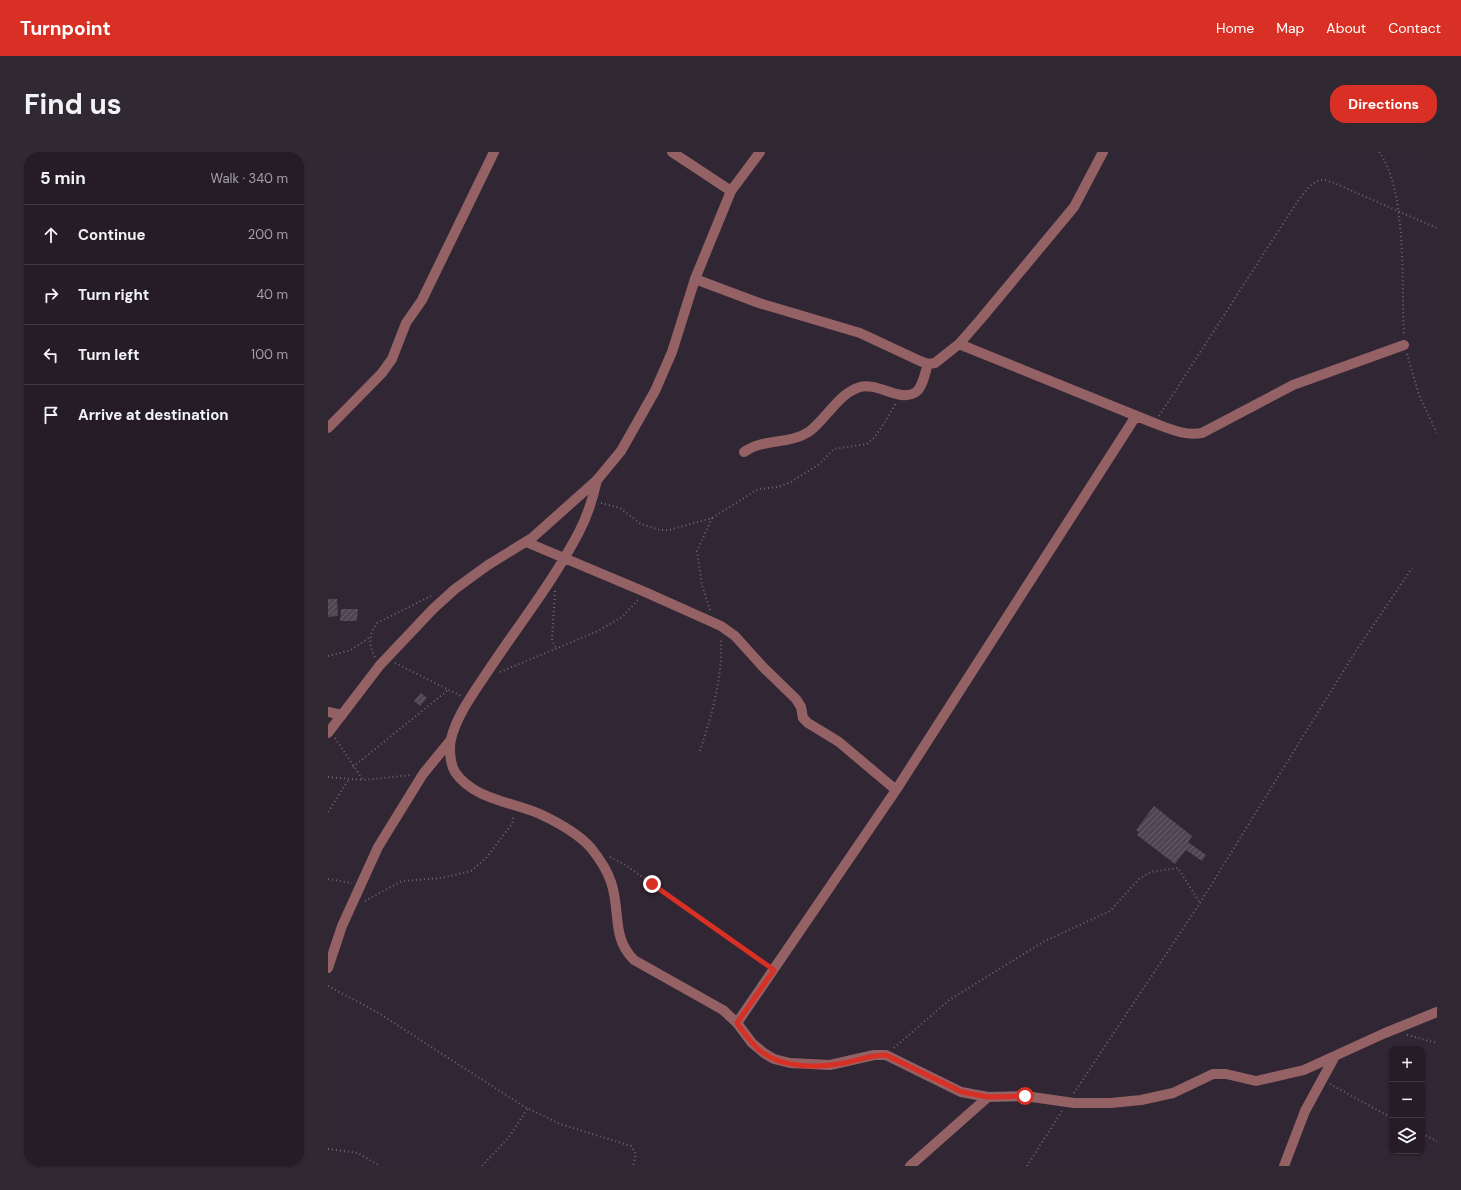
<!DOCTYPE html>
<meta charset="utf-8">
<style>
:root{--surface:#251c26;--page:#312932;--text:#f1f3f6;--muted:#a3a1a7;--line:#423a43;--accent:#d93025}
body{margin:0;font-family:"DM Sans",sans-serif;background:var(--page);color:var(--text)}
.controls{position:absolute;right:12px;bottom:12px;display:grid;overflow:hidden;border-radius:8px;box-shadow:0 1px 3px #0004}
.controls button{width:36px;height:36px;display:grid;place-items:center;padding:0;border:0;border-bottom:1px solid var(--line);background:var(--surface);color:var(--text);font:20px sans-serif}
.stop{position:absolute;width:12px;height:12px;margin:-9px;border:3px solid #d93025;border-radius:50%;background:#fff}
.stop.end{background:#d93025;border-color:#fff;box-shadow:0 1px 4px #0008}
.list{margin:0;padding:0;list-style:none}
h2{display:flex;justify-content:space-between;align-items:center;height:52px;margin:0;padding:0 16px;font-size:17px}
h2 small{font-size:13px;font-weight:400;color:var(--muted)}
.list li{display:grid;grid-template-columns:26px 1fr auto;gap:12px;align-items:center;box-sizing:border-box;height:60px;padding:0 16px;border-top:1px solid var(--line)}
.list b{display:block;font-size:15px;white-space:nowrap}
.list em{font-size:13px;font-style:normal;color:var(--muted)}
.icon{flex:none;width:22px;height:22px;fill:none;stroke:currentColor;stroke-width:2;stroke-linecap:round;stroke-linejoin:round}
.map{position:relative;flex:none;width:1109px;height:1014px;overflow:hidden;border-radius:16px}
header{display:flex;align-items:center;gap:24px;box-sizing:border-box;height:56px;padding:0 20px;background:var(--accent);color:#fff}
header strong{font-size:19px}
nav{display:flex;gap:22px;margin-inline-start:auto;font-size:14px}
.intro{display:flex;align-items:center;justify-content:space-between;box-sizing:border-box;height:96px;padding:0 24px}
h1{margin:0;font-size:28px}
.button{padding:10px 18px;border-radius:16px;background:var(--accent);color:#fff;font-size:14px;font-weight:700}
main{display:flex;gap:24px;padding:0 24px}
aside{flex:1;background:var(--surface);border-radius:16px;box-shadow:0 1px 3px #0004}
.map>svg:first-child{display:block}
</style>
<header>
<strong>Turnpoint</strong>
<nav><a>Home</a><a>Map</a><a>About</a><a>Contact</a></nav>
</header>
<div class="intro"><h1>Find us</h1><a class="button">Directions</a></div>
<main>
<aside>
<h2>5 min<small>Walk · 340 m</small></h2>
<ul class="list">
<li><svg class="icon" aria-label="ahead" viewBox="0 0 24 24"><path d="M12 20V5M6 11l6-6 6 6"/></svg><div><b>Continue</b></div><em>200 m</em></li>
<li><svg class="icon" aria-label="right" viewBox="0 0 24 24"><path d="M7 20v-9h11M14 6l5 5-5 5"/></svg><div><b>Turn right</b></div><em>40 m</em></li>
<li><svg class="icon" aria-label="left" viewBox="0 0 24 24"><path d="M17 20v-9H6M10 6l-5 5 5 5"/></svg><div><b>Turn left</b></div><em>100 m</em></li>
<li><svg class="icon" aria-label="arrive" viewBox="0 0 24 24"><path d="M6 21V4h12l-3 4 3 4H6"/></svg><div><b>Arrive at destination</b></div></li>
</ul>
</aside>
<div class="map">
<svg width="1109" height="1014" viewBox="0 0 1109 1014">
<defs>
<pattern id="building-hatch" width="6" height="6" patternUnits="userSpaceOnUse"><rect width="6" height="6" fill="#504553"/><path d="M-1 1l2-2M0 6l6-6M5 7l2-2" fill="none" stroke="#6a606c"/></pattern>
</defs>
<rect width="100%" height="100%" fill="#312633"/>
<path fill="url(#building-hatch)" d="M0,447H9L10,464L0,465Z
M13,457H30L29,469H12Z
M93,541L99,546L92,554L86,549Z
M826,654L864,684L860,690L878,703L874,709L858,698L847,712L809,683L811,680L808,678Z"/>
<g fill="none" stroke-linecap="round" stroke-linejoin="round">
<path stroke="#706672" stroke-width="2" stroke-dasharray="1 3" stroke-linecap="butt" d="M1051,0C1080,38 1073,136 1076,184
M1079,202L1091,243L1109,281
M831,264L962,61C968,52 982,28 994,28C998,28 1003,30 1006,31L1109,76
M273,351L292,356L313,372L332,378H341L384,366L430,337L450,335L463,330L490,313L506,297L539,292L546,286L557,270L568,251
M227,439L224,487L226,493L229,496
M382,458L374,433L369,399L384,366
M0,504L23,498L42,485
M47,505C40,493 41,481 49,471L103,444
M67,511L133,544
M172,520L270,479L294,465L311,447
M7,586L35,628L84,623
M372,599C384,562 395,525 393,486
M25,615L120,538
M0,625L35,628
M0,660L21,627
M282,705L296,712L438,813
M0,727L24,731
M37,749L74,729L114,726L143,719L158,706L184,672L186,663
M0,834L49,860L195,954L232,972L303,994L308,1002L305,1014
M1079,883L1109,891
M566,896L621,848L631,842L715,790L782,759L811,727L823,720L850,716L872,751
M1002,932L1064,966
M746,941L872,751L1026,502L1084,416
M1094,982L1109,989
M0,997L30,1001L52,1014
M154,1014L181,985L200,956
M699,1014L734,959"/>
<path stroke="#946265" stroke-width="10" d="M344,0L403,39
M367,127L431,151L532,181L592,209L600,212L607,211L631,192L652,168L746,55L775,0
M631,192L826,271C842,277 857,284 874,281L965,233L1076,193
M0,276L54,221L64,207L78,171L94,148L166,0
M416,300C435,286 462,293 482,279C499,266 511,241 532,235C550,230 572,251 588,240C595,235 597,220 600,212
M269,328C265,346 260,363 251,380C225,430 189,475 158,522C145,542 129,563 123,587C121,596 122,612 127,620C145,647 184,650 212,662C229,670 250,681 263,696C271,706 279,718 283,730C293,759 283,785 306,808L395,858L409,871L424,891L436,901L446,907L462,911L502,913L546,903H558L633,940L660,945L697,944L746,951H783L813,948L845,941L885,922H898L928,929L976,918L1057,881L1109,860
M198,390L317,440L393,474L407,484L435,515L468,547L473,555L475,566L480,571L511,590L568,638
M0,560L14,563
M0,816L14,774L50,695L95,622L122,589
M409,871L568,638L808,264
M582,1014L660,945
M956,1014L977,959L1007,904"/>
<path stroke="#946265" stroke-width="10" d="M0,581L52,513L105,457L127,437L160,413L204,386L269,328L293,299L327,239L344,200L367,127L403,39L432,0"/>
</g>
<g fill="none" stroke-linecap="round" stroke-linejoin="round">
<path stroke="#d93025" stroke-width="5" d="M324,732L446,818L409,871C417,882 424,893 435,901C456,916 492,916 516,911C530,908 543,903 558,903L634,940L660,945L697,944"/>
</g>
</svg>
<div class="controls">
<button>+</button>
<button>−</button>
<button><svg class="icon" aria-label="layers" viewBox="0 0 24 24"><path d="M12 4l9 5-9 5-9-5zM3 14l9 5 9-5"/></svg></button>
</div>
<div class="stop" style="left:697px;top:944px"></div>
<div class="stop end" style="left:324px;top:732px"></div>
</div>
</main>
